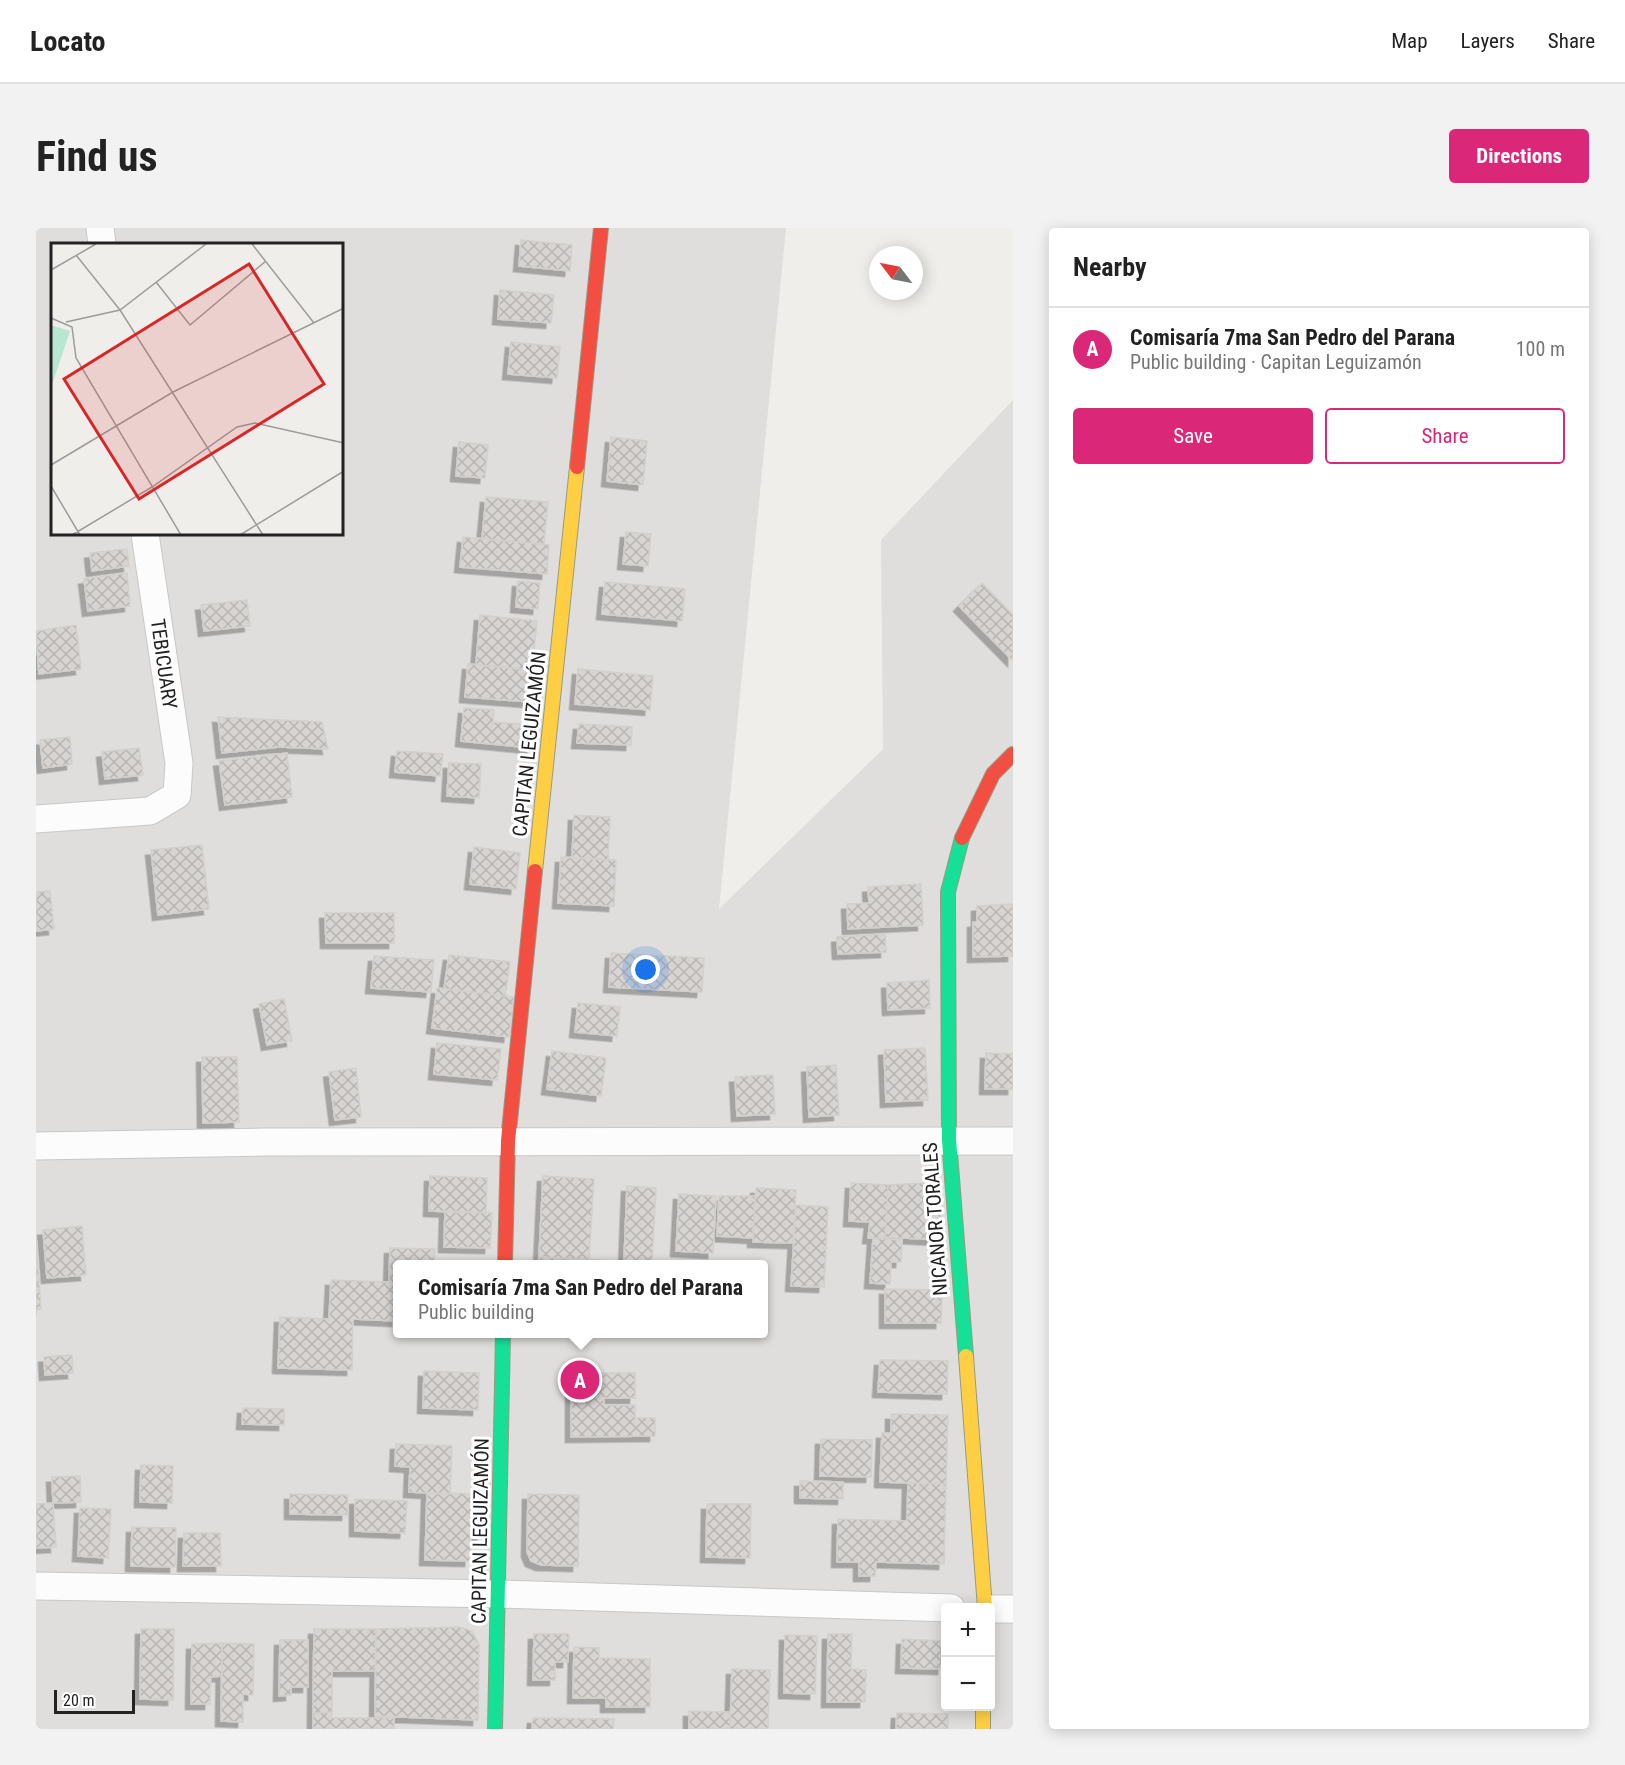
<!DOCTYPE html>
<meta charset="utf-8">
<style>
:root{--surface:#fff;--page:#f2f2f2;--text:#222;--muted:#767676;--line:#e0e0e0;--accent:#db2777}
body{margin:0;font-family:"Roboto Condensed",sans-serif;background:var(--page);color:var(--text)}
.controls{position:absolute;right:18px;bottom:18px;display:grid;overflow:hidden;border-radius:6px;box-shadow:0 3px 15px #0003}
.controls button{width:54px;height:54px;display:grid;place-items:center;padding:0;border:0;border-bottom:2px solid var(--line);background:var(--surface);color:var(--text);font:30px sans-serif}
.compass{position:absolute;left:833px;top:18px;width:54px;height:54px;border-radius:50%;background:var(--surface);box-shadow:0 3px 15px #0003;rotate:302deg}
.scale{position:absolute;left:18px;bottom:15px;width:81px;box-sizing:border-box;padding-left:6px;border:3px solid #222;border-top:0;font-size:16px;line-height:21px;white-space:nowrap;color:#222;-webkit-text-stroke:4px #fff;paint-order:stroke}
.you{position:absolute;left:610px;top:742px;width:21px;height:21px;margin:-15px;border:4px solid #fff;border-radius:50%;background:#1a73e8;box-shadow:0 0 0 9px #1a73e833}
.badge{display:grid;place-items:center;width:39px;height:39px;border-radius:50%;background:var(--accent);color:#fff;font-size:20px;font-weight:700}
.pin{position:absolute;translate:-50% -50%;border:3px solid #fff;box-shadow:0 2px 6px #0006}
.popup{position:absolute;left:357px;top:1032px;width:375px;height:78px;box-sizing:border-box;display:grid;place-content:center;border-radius:6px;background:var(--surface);filter:drop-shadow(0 2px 4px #0005);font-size:20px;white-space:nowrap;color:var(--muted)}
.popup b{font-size:22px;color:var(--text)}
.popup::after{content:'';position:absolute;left:50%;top:100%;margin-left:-12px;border:12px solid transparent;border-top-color:var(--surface)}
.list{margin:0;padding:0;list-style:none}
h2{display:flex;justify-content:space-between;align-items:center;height:78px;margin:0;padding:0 24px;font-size:26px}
h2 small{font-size:20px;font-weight:400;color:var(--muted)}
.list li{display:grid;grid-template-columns:39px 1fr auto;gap:18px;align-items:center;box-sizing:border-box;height:84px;padding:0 24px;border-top:2px solid var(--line)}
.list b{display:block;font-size:22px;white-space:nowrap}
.list p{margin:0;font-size:20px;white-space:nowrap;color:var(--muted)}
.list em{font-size:20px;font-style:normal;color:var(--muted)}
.actions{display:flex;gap:12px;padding:18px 24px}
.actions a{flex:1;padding:14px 0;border:2px solid var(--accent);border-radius:6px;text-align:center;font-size:21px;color:var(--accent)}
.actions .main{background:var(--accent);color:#fff}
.map{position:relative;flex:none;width:977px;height:1501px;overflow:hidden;border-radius:6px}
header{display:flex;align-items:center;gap:36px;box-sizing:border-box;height:84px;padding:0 30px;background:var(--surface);border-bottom:2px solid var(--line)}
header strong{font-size:28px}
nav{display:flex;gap:33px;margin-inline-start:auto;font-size:21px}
.intro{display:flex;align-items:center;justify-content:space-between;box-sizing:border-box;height:144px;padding:0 36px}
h1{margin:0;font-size:42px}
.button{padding:15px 27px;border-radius:6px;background:var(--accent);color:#fff;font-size:21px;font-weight:700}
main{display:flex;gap:36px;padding:0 36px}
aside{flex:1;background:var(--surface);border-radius:6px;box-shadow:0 3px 15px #0003}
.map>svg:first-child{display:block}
</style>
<header>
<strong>Locato</strong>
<nav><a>Map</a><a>Layers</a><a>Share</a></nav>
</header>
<div class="intro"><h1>Find us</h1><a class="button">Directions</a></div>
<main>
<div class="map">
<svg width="977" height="1501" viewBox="0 0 977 1501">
<defs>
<pattern id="building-cross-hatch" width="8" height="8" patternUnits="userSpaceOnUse" patternTransform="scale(1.5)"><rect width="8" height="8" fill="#d7d4d2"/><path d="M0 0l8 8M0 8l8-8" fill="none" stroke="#b8b6b4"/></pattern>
<filter id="shadow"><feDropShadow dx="-5.5" dy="5.5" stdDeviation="0" flood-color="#0004"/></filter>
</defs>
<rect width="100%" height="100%" fill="#f0eeeb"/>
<path fill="#dfdedc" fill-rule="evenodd" d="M0,0H750L683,681L847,521L845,312L977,172V1501H0ZM16,16H306V306H16ZM361,1036H727V1106H361ZM909,1380H954V1478H909Z"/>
<path fill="url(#building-cross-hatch)" stroke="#d3d0cc" stroke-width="1.5" filter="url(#shadow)" d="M485,12L536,17L534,43L483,38Z
M464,62L518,67L515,95L462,91Z
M475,114L524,119L521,150L472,146Z
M575,209L611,213L607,257L571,253Z
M423,214L452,217L449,250L420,248Z
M450,269L512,274L508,316L446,311Z
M590,304L615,306L612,338L587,336Z
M427,309L513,317L511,346L424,339Z
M91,321L93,338L56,343L54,325Z
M91,345L94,378L52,383L48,351Z
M482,353L504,355L502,381L480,379Z
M569,354L649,361L646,393L566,386Z
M946,355L977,387V433L923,378Z
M211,372L214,398L168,403L165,377Z
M444,387L501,393L496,442L440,437Z
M40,397L45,441L3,446L0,403Z
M432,436L496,442L493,474L429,469Z
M542,441L617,448L614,482L539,476Z
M428,480L458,482L457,494L498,497L496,520L425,513Z
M182,489L286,494L292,521L243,519L186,525Z
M543,496L596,499L595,517L541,515Z
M34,509L36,536L7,540L4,512Z
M103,520L107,547L69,551L66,524Z
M361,523L407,526L404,548L359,544Z
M251,525L256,569L189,577L183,533Z
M413,535L445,536L443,570L411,568Z
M538,587L574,589L572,632L536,630Z
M166,617L173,681L122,687L115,622Z
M438,619L484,625L480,661L434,656Z
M525,629L580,632L578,678L522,675Z
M885,656L887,697L812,701L811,676L833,675L832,659Z
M14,663L18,701L0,703V664Z
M977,676V728L937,729V694H941V678Z
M289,685H358V715H290Z
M849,706L850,724L802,726L801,709Z
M575,725L668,730L666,764L573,759Z
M413,727L474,734L469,768L408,761Z
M338,728L398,732L395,764L335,760Z
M893,752L894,780L852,782L851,755Z
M401,760L478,769L473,809L396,800Z
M248,771L256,813L231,817L223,776Z
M542,775L584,779L581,808L539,804Z
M401,815L465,821L461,852L398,846Z
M889,820L892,872L850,874L848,822Z
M516,823L570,830L565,868L511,861Z
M950,825L977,826V861H949Z
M166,829H201L203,894L167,895Z
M800,837L803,887L773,889L771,839Z
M320,840L325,889L299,892L293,844Z
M737,847L739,886L701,888L699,849Z
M394,948L451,950L450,985L393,983Z
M507,948L558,951L553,1032L503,1029Z
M815,955L852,957L849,1011L832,1010L834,994L813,993Z
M890,955L906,967L904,1012L849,1009L852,957Z
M591,958L620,960L616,1035L588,1033Z
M720,960L760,962L757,1015L717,1014Z
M643,966L680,968L677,1025L640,1023Z
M683,968H719L717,1010L681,1008Z
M760,977L792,979L788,1059L755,1058Z
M409,983L456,985L454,1020L408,1019Z
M46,998L50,1047L11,1050L7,1002Z
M0,1008L5,1081L0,1082Z
M837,1010L866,1012L865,1034H855L854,1056L834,1055Z
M354,1020L399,1021L398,1036H361V1093L317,1091L316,1142L242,1140L244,1089L293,1091L295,1052L353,1054Z
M503,1029L616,1035L617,1036H502Z
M849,1061L906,1062L905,1095H849Z
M36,1127L37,1145L9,1147L8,1129Z
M844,1132L912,1133L911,1166L842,1164Z
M388,1143L443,1145L442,1182L387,1180Z
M535,1145H599V1170H568V1177H599V1190H619V1208L535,1209Z
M207,1180L248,1181V1197L206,1196Z
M855,1186L912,1187L910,1256L844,1254L846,1205H855Z
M785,1211L836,1212L835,1249L784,1248Z
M360,1216L416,1218L414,1266L373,1264L374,1239L359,1238Z
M105,1237L137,1238L136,1275L104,1274Z
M44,1248L45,1274L17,1275L16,1249Z
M764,1253L807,1254V1271L764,1270Z
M872,1255L910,1256L908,1336L840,1334L839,1348H823V1334H801L802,1291L871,1293Z
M391,1265L448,1266L446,1308L435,1307L434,1333L389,1332Z
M254,1266L312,1267L311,1287L254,1286Z
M492,1266L543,1267L542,1338L505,1337L495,1333L491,1324Z
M319,1271L371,1273L369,1305L319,1303Z
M17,1275L20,1319L0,1320V1276Z
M671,1276H715L714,1330L670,1329Z
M44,1280L75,1281L72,1330L42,1328Z
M96,1299L140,1300L139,1339L95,1338Z
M148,1305H184L185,1338H147Z
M423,1399L436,1403L443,1417L442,1492L339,1488L340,1401Z
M105,1401H138L137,1472L104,1471Z
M278,1401H340L339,1443H296V1484L277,1485Z
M498,1406H533L532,1434H519V1452H497Z
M792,1406H816L815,1441L830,1442L829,1474H791Z
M749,1407L781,1408L779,1466L748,1465Z
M866,1411L908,1413L907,1441L865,1440Z
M244,1412H272V1459H255V1467L243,1468Z
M186,1415L218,1416L217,1467L207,1466V1494L185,1493Z
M186,1415V1448L175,1449L174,1476H155L156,1416Z
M538,1419L563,1420V1430L614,1431V1479H570V1470H537Z
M696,1441L734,1442L732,1501H694Z
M653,1483L694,1484V1501H653Z
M296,1484L295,1490H358V1501H277V1485Z
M861,1485L912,1486V1501H860Z
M497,1490L578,1491L577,1501H496Z"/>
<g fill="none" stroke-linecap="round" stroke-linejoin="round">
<defs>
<path id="street" d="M64,0L66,16
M0,591L114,583L141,567L143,535L109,306
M0,918L229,914L977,913
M0,1358L462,1366L915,1380
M954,1381H977"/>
<path id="fast" d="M926,610L912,664L913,912L930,1128
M459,1501L467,1106"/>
<path id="slow" d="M499,643L541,239
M930,1128L949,1380
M947,1478V1501"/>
<path id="jam" d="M541,239L565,0
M926,610L957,546L977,526
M469,1036L472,913L499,643"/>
</defs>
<use href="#street" stroke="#c9c8c7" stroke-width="29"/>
<use href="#fast" stroke="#999a82" stroke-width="16"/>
<use href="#slow" stroke="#999a82" stroke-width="16"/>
<use href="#jam" stroke="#999a82" stroke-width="16"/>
<use href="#street" stroke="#fdfcfc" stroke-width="27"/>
<use href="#fast" stroke="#16e098" stroke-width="14"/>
<use href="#slow" stroke="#ffcf43" stroke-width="14"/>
<use href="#jam" stroke="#f24e42" stroke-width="14"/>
</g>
<g text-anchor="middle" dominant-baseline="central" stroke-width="6" stroke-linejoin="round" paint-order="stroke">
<g font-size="20" fill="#222" stroke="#fff">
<text transform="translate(128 436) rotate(82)">TEBICUARY</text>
<text transform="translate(493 516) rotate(-84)">CAPITAN LEGUIZAMÓN</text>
<text transform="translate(899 991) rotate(-94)">NICANOR TORALES</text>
<text transform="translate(444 1303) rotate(-89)">CAPITAN LEGUIZAMÓN</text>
</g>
</g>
<g transform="translate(15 15)">
<rect width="292" height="292" fill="#f0eeeb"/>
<path d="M0,82L19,88L0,145Z" fill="#b7e6d2"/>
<path fill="none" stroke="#9e9c9b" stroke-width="1.5" d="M201,1L263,80M25,12L69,67L212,292M0,27L45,1M105,39L139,82L215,18M0,75L21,84L25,115L130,292M15,79L69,67L155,1M0,222L122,149L293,65M0,243L29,292M21,292L101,244L186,184L204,180L293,200M189,292L293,228"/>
<path fill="#d62828" fill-opacity="0.15" stroke="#d62828" stroke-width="3" d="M198,21L273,141L88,256L13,136Z"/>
<rect width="292" height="292" fill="none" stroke="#222" stroke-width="3"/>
</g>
</svg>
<div class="controls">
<button>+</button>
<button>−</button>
</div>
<svg class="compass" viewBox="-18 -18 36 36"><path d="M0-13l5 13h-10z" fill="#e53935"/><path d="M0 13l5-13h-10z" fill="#767676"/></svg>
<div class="scale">20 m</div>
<div class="you"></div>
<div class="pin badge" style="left:544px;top:1152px">A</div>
<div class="popup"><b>Comisaría 7ma San Pedro del Parana</b>Public building</div>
</div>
<aside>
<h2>Nearby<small></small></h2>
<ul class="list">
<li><span class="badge">A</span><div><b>Comisaría 7ma San Pedro del Parana</b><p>Public building · Capitan Leguizamón</p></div><em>100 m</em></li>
</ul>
<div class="actions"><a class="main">Save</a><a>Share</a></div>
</aside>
</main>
